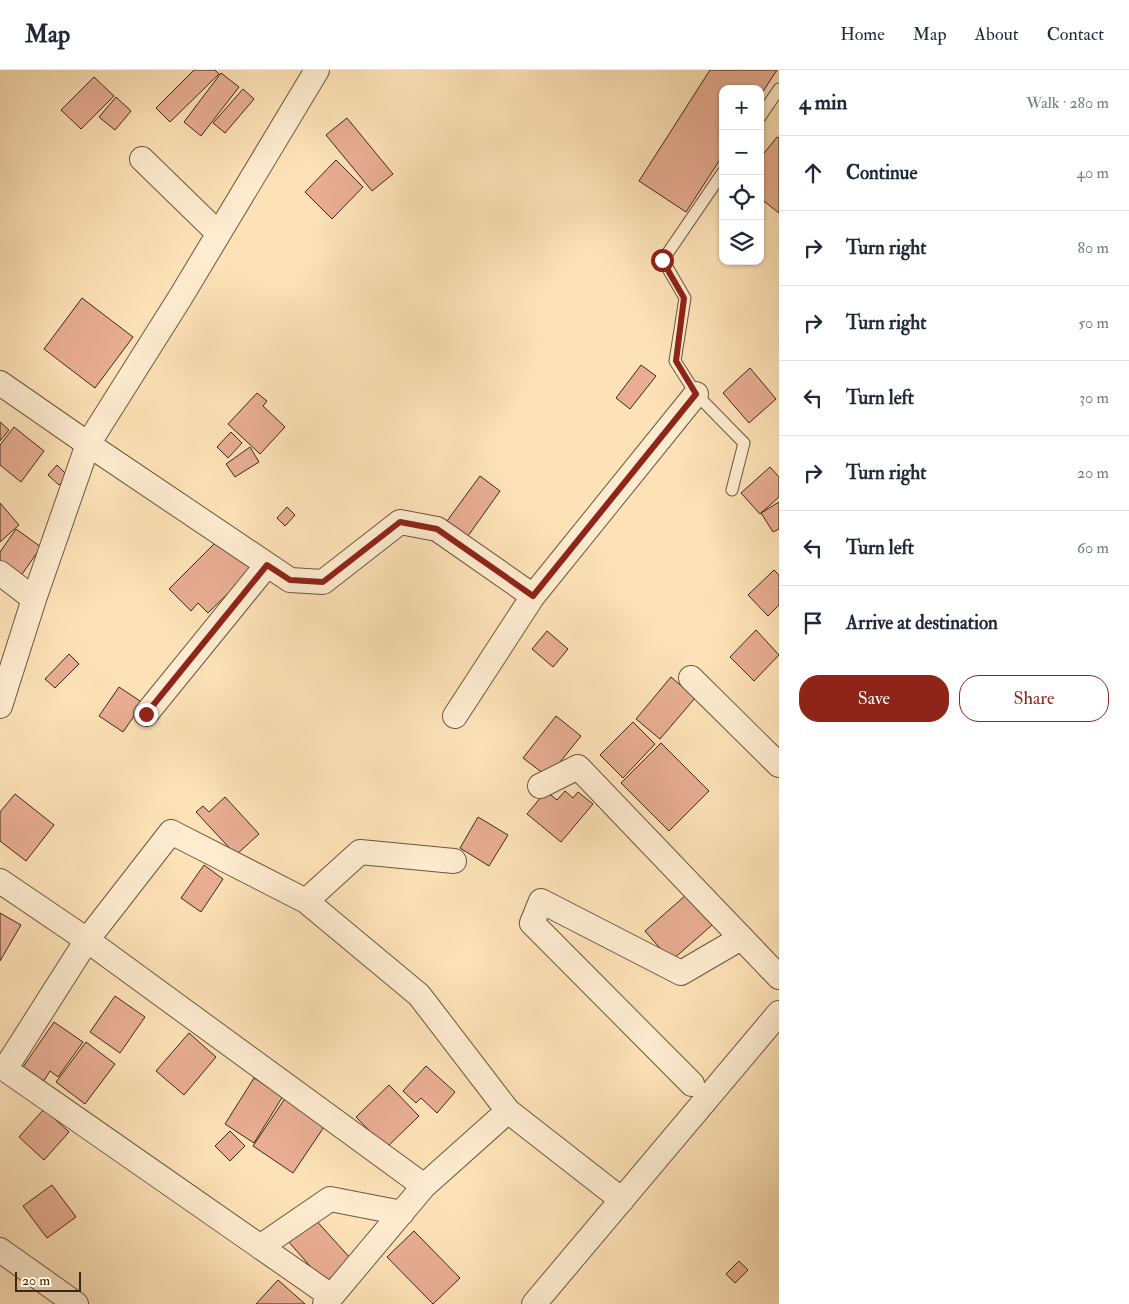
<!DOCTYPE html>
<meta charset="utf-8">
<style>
:root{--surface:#fff;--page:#f6f6f7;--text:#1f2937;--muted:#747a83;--line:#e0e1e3;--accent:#8f2418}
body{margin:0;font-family:"IM FELL Double Pica",serif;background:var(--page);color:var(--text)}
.controls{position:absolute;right:15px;top:15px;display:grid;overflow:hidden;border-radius:10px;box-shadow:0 1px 4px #0004}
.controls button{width:45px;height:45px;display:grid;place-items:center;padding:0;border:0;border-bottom:1px solid var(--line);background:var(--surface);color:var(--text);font:25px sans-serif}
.scale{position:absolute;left:15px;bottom:12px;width:66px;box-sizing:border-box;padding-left:5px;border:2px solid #3d2816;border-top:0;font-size:14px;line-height:18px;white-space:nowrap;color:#3d2816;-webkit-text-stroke:4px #feecd0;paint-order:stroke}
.stop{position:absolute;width:15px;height:15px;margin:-11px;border:4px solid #8f2418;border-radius:50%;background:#fff}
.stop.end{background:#8f2418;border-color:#fff;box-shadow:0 1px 5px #0008}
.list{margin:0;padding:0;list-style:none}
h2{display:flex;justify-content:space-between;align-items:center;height:65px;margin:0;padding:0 20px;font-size:21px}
h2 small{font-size:16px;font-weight:400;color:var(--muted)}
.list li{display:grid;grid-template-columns:32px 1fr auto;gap:15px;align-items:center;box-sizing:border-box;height:75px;padding:0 20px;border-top:1px solid var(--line)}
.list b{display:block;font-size:19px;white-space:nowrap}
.list em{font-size:16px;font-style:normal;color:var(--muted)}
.actions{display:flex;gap:10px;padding:15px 20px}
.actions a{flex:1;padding:11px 0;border:1px solid var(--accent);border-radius:20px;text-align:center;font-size:18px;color:var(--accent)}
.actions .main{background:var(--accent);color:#fff}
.icon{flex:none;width:28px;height:28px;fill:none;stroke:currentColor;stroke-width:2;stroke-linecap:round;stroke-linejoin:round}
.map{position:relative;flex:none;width:779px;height:1234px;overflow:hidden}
header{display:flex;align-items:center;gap:30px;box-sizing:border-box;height:70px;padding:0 25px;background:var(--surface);border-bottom:1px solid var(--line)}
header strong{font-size:24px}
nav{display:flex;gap:28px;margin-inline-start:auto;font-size:18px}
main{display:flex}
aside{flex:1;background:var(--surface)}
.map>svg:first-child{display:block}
</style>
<header>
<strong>Map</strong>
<nav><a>Home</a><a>Map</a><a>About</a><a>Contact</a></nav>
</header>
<main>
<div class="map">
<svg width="779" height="1234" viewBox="0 0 779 1234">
<rect width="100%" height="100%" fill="#fde2b7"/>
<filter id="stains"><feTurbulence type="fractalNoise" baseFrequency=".004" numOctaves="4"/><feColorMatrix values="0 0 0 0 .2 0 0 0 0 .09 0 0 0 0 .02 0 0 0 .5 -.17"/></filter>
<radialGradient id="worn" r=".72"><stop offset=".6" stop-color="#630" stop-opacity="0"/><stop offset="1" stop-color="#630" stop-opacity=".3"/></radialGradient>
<path fill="#e8ad93" stroke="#3d2816" d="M194,0H215L219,4L170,52L156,38Z
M710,0H777L760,26V19H723V85L686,142L639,111Z
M221,3L239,17L201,66L184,52Z
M94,7L114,26L81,59L61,40Z
M243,19L254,29L225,63L213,53Z
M116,27L131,41L115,60L99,47Z
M347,48L393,104L372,121L326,65Z
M777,67L779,68V143L760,128V88Z
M336,90L363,117L332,149L305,122Z
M82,228L133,267L95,318L44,279Z
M641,295L656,306L630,339L616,328Z
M750,298L776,329L749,353L723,323Z
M257,323L267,331L263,336L285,357L260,384L228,354Z
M0,352L9,360L0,371Z
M14,357L44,381L21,412L0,395V375Z
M231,362L242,373L228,388L217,377Z
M250,377L259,392L235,407L226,394Z
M57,395L68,406L59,415L48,405Z
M770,397L779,407V427L760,444L741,423Z
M480,406L500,421L468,466L447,451Z
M779,432V459L773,462L761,443Z
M0,433L19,455L0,472Z
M287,437L295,445L285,456L277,448Z
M16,459L41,477L18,510L0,497V482Z
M220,468L252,500L208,543L198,533L191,541L169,519Z
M774,500L779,505V535L768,546L748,525Z
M756,560L779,585L754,611L730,587Z
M547,561L568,579L553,597L532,579Z
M69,584L79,594L55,618L45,609Z
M671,607L695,628L660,669L636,649Z
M119,617L143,633L123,662L99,646Z
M556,646L581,666L548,707L523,688Z
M633,652L655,674L623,708L600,685Z
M661,673L709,721L669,761L621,713Z
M546,721L557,730L565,721L573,728L578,722L593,734L561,772L527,744Z
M15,724L54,755L26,791L0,771V742Z
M225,727L259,764L236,785L196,742L203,736L209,742Z
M478,747L508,765L489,796L460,778Z
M204,795L223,809L201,842L181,828Z
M686,825L712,855L671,891L645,861Z
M0,843L21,855L0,891Z
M115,926L145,947L120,983L90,962Z
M54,952L83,972L58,1007L50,1001L43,1012L23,997Z
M189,963L216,987L184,1025L156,1001Z
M86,972L115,994L85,1034L56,1012Z
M426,996L455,1022L437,1043L421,1028L416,1033L403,1021Z
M254,1008L283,1026L254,1073L225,1054Z
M389,1015L419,1046L386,1078L356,1047Z
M286,1027L326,1054L293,1103L253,1076Z
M44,1039L69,1062L44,1090L19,1067Z
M230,1061L245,1076L230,1091L215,1076Z
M52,1115L76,1147L47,1168L23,1136Z
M313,1147L352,1190L325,1213L287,1170Z
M414,1161L460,1208L433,1234L387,1187Z
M739,1191L748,1200L735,1213L726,1204Z
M278,1210L305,1234H256Z"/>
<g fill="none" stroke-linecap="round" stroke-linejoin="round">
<defs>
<path id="lane" d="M760,47L779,19
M723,102L663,190L685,228L675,291L696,324L744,373L732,420"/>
<path id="street" d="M142,89L218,163
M0,313L88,374L290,510L323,512L400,452L437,459L533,526
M0,503L34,529
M691,608L779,695
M0,636L34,529L88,374L180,228L317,0
M146,644L267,495
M455,646L533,526L696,324
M540,716L578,697L779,907
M0,811L87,870L424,1116
M306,831L360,782L454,791
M692,1014L532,853L541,831L681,903L741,868
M260,1177L330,1129L402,1143
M0,1180L76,1234
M331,1226L5,999L87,870L171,762L306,831L419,925L508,1041L622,1130
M325,1234L424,1116L508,1041
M534,1234L779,943"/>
</defs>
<use href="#lane" stroke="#6d563e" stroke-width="13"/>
<use href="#street" stroke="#6d563e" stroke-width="26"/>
<use href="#lane" stroke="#feecd0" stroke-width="11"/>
<use href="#street" stroke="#feecd0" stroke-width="24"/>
</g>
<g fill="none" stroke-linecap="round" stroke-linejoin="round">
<path stroke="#8f2418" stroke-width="6" d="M146,644L267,495L290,510L323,512L400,452L437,459L533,526L696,324L676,291L684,228L662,190"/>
</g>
<rect width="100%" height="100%" filter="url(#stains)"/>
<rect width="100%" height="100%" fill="url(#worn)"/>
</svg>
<div class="controls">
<button>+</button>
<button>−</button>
<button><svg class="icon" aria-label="locate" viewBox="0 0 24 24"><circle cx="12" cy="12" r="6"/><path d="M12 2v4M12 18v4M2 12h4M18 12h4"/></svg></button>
<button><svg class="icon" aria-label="layers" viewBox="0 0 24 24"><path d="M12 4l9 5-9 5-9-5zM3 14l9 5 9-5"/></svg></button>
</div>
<div class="scale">20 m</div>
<div class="stop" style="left:662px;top:190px"></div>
<div class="stop end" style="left:146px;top:644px"></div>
</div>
<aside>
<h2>4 min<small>Walk · 280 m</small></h2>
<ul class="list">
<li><svg class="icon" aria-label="ahead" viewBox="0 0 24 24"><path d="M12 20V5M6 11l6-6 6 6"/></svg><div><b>Continue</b></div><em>40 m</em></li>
<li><svg class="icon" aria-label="right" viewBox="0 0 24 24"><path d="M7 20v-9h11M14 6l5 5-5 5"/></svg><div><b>Turn right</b></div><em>80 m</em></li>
<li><svg class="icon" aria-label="right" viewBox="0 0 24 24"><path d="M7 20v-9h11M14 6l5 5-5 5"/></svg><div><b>Turn right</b></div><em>50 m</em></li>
<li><svg class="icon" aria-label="left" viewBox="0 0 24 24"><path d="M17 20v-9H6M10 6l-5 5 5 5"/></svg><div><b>Turn left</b></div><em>30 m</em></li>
<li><svg class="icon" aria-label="right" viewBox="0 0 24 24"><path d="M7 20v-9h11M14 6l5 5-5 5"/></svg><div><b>Turn right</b></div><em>20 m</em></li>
<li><svg class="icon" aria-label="left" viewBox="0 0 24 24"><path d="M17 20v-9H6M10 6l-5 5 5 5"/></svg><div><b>Turn left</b></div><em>60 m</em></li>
<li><svg class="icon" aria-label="arrive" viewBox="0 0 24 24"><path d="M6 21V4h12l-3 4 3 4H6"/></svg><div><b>Arrive at destination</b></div></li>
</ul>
<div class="actions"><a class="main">Save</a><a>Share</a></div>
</aside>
</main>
